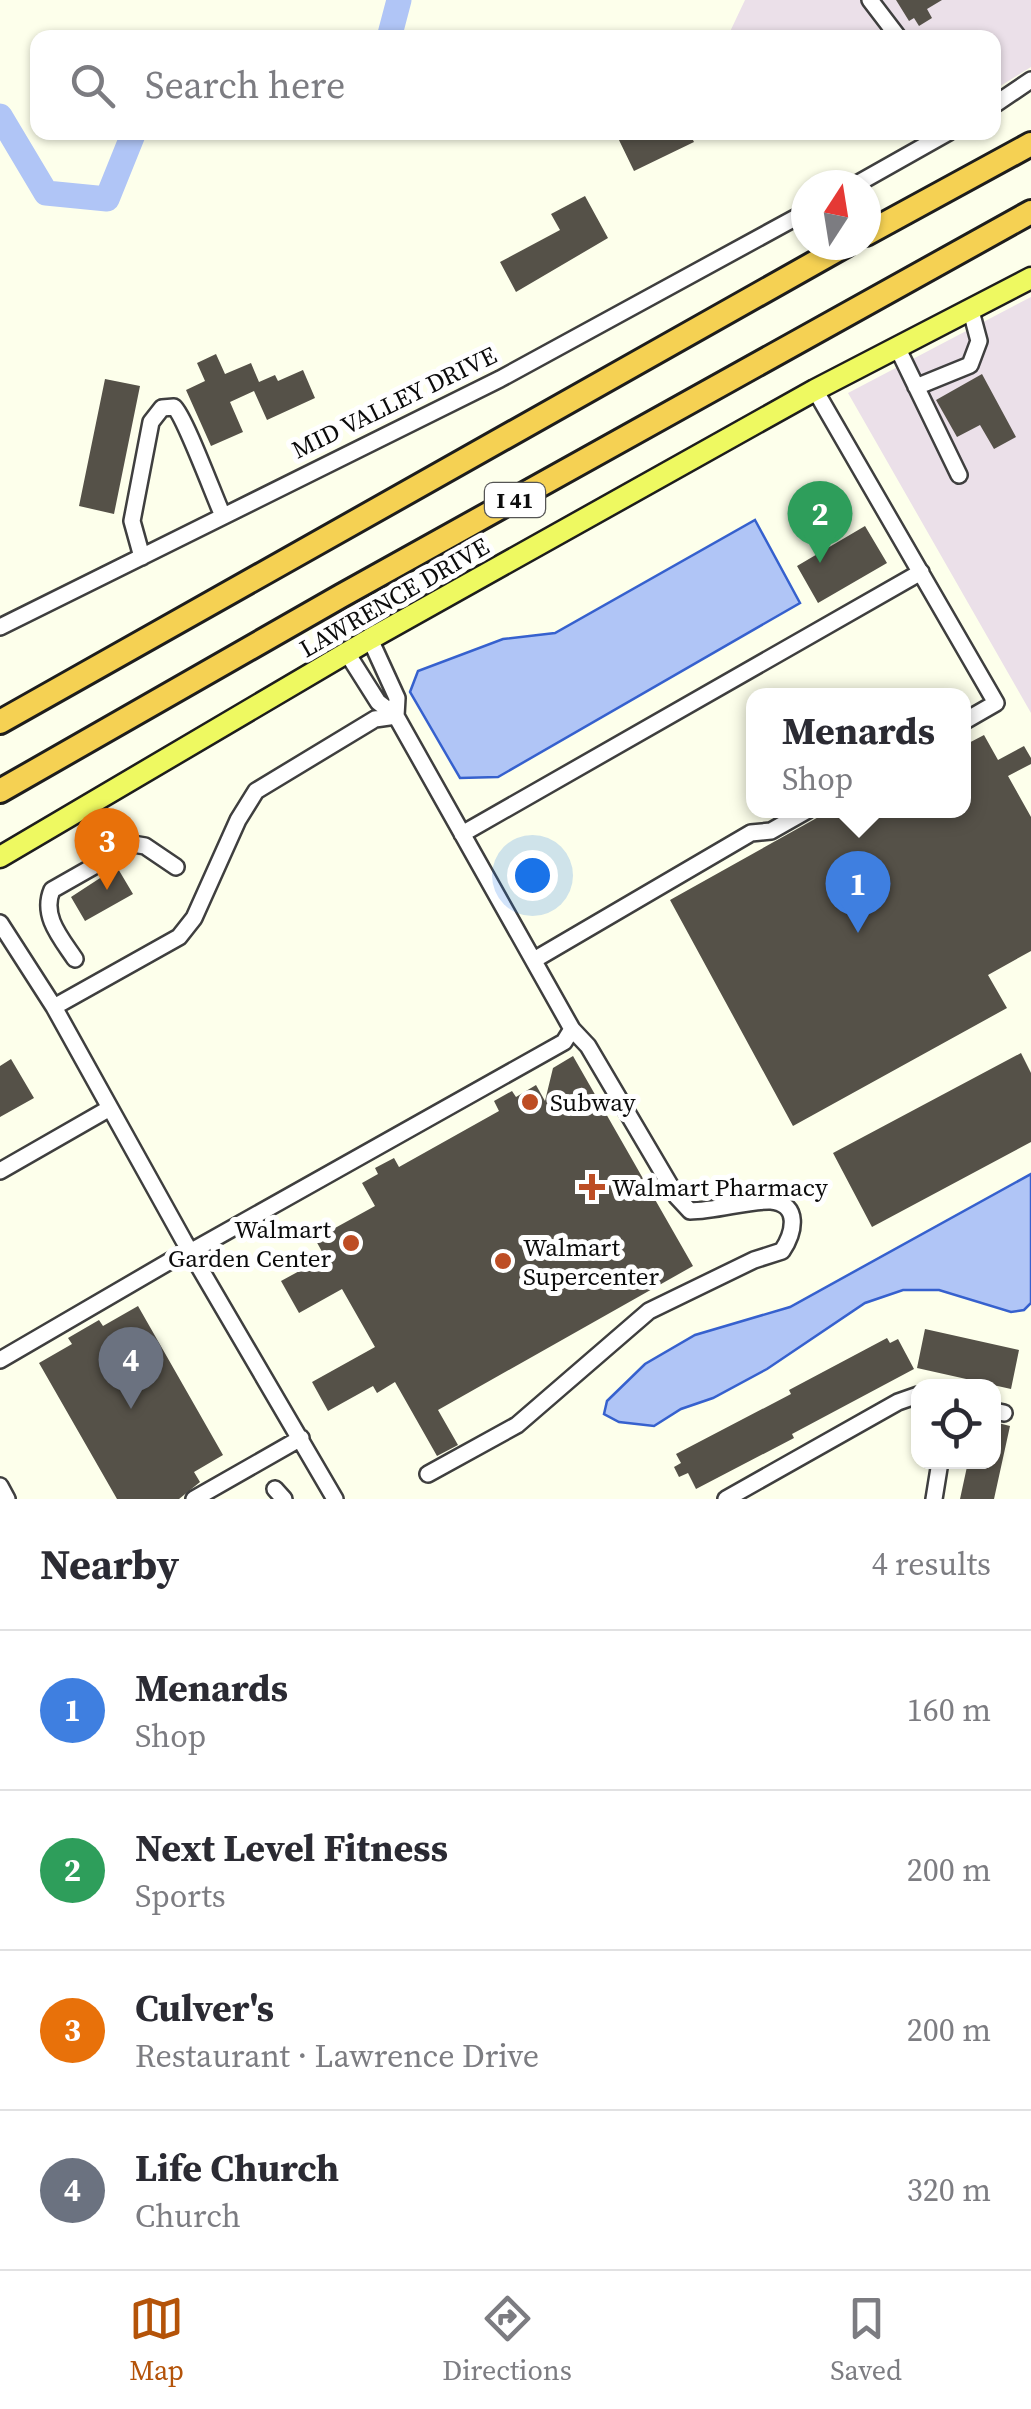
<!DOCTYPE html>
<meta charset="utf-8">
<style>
:root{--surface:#fff;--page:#f7f7f7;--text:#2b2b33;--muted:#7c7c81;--line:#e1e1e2;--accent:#b45309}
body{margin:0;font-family:"Source Serif 4",serif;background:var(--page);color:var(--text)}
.controls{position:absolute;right:30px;bottom:30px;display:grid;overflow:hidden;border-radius:20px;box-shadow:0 2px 8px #0004}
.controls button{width:90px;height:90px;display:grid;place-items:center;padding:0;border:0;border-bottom:2px solid var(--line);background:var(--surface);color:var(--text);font:50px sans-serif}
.compass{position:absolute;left:791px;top:170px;width:90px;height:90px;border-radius:50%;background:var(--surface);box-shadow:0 2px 8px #0004;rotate:12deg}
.you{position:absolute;left:532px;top:875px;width:35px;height:35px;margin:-25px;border:8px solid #fff;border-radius:50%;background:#1a73e8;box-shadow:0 0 0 15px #1a73e833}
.badge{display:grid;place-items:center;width:65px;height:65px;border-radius:50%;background:var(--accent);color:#fff;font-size:32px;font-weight:700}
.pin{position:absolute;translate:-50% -82px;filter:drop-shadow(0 2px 5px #0008)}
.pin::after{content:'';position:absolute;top:52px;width:35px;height:30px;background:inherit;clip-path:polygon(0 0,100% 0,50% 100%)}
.popup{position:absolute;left:746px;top:688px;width:225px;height:130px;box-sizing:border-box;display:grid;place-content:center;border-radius:20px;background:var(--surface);filter:drop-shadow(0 2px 8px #0005);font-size:32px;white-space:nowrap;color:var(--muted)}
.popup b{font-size:38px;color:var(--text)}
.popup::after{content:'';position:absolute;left:50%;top:100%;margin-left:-20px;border:20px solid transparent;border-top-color:var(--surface)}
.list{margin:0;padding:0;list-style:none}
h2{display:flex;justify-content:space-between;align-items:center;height:130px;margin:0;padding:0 40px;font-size:42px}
h2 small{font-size:32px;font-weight:400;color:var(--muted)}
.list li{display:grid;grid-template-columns:65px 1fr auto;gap:30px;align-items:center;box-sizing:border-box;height:160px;padding:0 40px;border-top:2px solid var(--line)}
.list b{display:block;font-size:38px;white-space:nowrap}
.list p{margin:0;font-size:32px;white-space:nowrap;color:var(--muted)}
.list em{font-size:32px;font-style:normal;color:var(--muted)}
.icon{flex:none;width:55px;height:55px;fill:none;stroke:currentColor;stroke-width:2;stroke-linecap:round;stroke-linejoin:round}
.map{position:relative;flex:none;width:1031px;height:1499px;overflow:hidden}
.search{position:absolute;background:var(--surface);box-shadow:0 2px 8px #0004;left:30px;right:30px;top:30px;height:110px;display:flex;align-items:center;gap:25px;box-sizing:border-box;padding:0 35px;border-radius:20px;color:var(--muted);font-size:38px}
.sheet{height:770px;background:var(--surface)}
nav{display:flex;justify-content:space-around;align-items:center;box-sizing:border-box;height:140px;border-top:2px solid var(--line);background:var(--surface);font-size:28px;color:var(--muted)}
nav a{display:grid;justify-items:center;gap:5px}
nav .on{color:var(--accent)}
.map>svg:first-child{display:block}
</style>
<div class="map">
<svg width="1031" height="1499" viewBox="0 0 1031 1499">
<rect width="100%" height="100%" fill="#fdffeb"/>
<path fill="#ebe0e9" d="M745,0H1031V67L994,90V38H727Z
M1031,297V713L848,393Z"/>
<path fill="#b0c5f6" stroke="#3661ce" stroke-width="2.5" d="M755,520L800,603L498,777L460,778L410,692L418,671L503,639L555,633Z
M1031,1174V1303L1024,1310L1011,1312L939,1290H903L865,1303L767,1369L713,1398L681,1409L654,1426L619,1422L604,1414L607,1401L645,1364L695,1335L790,1307Z"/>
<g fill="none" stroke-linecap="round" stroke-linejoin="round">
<path stroke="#b0c5f6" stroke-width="25" d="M389,38L399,0
M0,116L46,193L107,199L134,132"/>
</g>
<path fill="#555148" d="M896,0H942L927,9L932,18L919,26L914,18L909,21Z
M629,132H689L694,142L634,171L618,138Z
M585,196L608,238L516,292L500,262L560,230L551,214Z
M216,354L225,374L251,363L259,382L275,375L278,381L303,370L315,398L267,420L254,391L230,402L243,432L211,446L186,390L205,381L197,363Z
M982,374L1016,437L994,449L980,425L957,437L936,400Z
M105,379L140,386L114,514L79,506Z
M865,526L887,563L818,603L797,566Z
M984,735L998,760L1024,746L1031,758V764L1008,776L1031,817V951L988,975L1007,1008L793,1126L670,900L831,810H963V746Z
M117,867L133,894L85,921L71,897Z
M1021,1053L1031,1073V1142L872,1227L833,1153Z
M573,1056L693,1266L438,1410L458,1445L437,1456L395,1382L377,1393L373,1386L328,1411L312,1382L375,1347L342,1289L299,1313L281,1281L325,1257L315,1239L375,1206L362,1183L378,1174L375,1168L394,1158L399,1167L499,1111L494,1101L512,1091L516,1097L536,1085L545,1101L553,1068Z
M11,1059L34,1098L0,1117V1066Z
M138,1306L223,1455L194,1472L200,1482L179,1499H117L39,1363L72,1344L68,1338L99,1320L103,1326Z
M925,1329L1019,1350L1011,1389L917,1368Z
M887,1338L890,1343L898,1339L914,1369L792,1434L794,1438L696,1489L688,1473L679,1477L674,1467L681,1463L676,1454L791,1394L789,1390Z
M994,1422L1010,1426L994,1499H960L968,1462H994Z"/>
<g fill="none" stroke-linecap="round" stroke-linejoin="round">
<defs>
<path id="minor" d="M870,0L899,38
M994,105L1031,80
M855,185L949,132
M897,347L959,475
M916,387L970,365L979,341L971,311
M815,390L996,703L963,722
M142,557L132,521L151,422L162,408L174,407C184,415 214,496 223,516
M0,627L500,379L806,212
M370,639L397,698L396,716
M462,834L921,572
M0,923L54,1007L184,1241L335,1499
M75,959C61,938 41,916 52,890L133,844L145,846L176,867
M534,960L751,833L771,831L808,810
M54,1007L179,937L194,918L238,820L256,791L375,719L396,716
M0,1171L110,1108
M190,1252L564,1042L572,1029L396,716L378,702L347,653
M0,1360L189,1250
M994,1411L1004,1413
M428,1474L517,1425L649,1311L754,1260L782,1251C794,1233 801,1204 771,1201C749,1200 716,1211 690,1211L677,1197L588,1046L572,1029
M0,1486L7,1499
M275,1489L284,1499
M194,1499L301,1438
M726,1499L898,1402L918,1395
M934,1499L940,1462"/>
<path id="major" d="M0,857L370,639L815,390L1031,278"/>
<path id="highway" d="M866,234L1031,144
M0,722L846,245
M0,791L341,596L1031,212"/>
</defs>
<use href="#minor" stroke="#3f3f3f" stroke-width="20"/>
<use href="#major" stroke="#1d1d1d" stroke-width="25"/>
<use href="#highway" stroke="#1d1d1d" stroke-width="28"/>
<use href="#minor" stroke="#fff" stroke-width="15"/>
<use href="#major" stroke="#eef961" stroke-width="20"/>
<use href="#highway" stroke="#f5d153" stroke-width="22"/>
</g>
<g fill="#bd4d24" stroke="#fff" stroke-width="4">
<circle cx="530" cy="1102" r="10"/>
<path d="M587 1172h10v10h10v10h-10v10h-10v-10h-10v-10h10z"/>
<circle cx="351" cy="1243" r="10"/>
<circle cx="503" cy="1261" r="10"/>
</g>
<g text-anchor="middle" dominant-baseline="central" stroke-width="10" stroke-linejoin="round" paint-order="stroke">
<rect fill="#fff" stroke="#555" stroke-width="2.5" x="485" y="483" width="60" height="34" rx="8"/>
<g font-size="22" font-weight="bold" fill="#0c0c0c">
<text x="515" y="500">I 41</text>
</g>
<g font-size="25" fill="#0c0c0c" stroke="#fff">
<text transform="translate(394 402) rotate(-26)">MID VALLEY DRIVE</text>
<text transform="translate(394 597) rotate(-30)">LAWRENCE DRIVE</text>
</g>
<g font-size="25" fill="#0c0c0c" stroke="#fff" text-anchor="start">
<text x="550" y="1102">Subway</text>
<text x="612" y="1187">Walmart Pharmacy</text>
<text x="331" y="1229" text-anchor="end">Walmart<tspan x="331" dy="29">Garden Center</tspan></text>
<text x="523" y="1247">Walmart<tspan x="523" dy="29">Supercenter</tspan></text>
</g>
</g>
</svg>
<div class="controls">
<button><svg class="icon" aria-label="locate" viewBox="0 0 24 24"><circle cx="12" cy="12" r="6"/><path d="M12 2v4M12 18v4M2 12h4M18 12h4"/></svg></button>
</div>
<svg class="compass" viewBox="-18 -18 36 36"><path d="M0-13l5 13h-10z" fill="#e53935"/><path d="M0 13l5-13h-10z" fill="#7c7c81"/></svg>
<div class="you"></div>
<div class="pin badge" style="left:858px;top:933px;background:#3f7fe0">1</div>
<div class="popup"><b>Menards</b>Shop</div>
<div class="pin badge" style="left:820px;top:563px;background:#2e9e5b">2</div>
<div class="pin badge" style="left:107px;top:890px;background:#e8710a">3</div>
<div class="pin badge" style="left:131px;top:1409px;background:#6b7280">4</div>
<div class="search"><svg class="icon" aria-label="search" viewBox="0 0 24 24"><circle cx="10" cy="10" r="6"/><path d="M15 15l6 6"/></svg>Search here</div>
</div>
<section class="sheet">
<h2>Nearby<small>4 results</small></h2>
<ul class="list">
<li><span class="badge" style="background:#3f7fe0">1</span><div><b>Menards</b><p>Shop</p></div><em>160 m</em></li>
<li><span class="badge" style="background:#2e9e5b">2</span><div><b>Next Level Fitness</b><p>Sports</p></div><em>200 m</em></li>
<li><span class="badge" style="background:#e8710a">3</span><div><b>Culver's</b><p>Restaurant · Lawrence Drive</p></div><em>200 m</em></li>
<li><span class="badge" style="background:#6b7280">4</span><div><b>Life Church</b><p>Church</p></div><em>320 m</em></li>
</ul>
</section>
<nav>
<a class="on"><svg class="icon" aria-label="map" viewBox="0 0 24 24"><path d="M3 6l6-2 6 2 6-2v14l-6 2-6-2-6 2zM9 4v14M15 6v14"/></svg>Map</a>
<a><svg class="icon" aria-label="directions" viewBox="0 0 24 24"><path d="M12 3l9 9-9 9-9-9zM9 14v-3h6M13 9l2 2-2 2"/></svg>Directions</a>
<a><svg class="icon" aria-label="saved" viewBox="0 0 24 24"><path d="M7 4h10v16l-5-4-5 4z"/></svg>Saved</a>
</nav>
